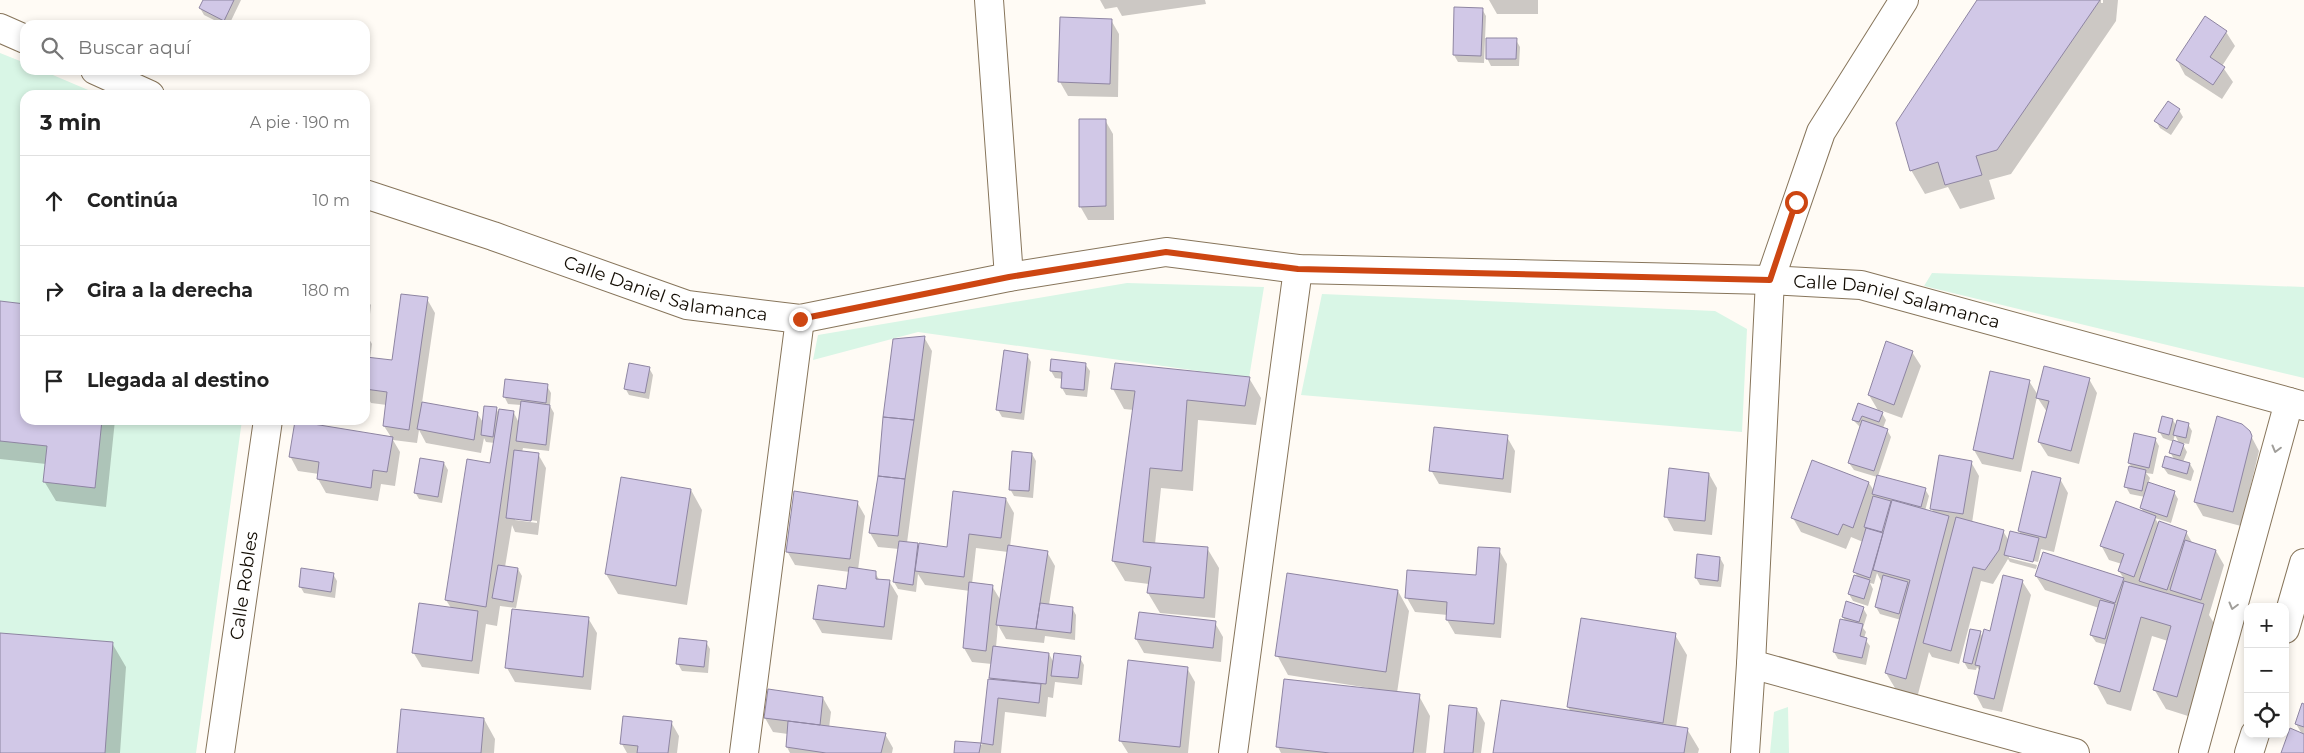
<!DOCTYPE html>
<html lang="es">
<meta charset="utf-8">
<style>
:root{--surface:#fff;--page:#f6f6f6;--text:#222;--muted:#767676;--line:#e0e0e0}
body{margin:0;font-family:Montserrat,sans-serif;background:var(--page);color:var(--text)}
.controls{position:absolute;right:15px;bottom:15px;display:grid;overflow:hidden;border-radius:10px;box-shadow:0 2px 8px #0003}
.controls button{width:45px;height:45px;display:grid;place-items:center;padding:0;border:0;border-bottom:1px solid var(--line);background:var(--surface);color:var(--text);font:25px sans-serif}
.stop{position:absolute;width:15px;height:15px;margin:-11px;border:4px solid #cd4612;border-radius:50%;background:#fff}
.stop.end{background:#cd4612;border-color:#fff;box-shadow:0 1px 5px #0008}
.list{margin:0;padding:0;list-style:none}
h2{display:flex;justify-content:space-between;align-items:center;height:65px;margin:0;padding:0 20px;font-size:21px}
h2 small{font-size:16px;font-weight:400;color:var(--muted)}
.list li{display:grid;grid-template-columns:32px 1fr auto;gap:15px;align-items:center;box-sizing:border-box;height:90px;padding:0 20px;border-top:1px solid var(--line)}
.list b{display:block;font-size:19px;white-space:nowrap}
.list em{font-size:16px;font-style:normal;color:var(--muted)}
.icon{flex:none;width:28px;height:28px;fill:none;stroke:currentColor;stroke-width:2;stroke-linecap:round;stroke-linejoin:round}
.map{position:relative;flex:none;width:2304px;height:753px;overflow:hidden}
.search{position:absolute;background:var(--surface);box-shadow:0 2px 8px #0003;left:20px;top:20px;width:350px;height:55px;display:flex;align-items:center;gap:12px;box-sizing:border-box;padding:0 18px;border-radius:15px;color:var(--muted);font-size:19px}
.panel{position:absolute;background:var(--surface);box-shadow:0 2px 8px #0003;left:20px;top:90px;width:350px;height:335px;border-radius:15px}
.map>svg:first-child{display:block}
</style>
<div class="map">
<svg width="2304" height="753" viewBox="0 0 2304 753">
<rect width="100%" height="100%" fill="#fffbf5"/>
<path fill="#d9f6e6" d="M0,53L25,63V70H41L100,95H25V420H242L196,753H0Z
M1932,273L2304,287V378L1924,286Z
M1127,283L1264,287L1249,378L918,332L813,360L818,335Z
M1322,294L1715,311L1747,329L1742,432L1301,395Z
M1788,707L1789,753H1770L1774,712Z"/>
<path fill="#0003" fill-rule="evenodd" d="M204,0H241L229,25H224L204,15L200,8Z
M1100,0H1205L1206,4L1122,16L1117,7L1105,9Z
M1489,0H1538V14H1497Z
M1978,0H2101V3H2103V0H2118L2116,21L2011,174L1989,180L1995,199L1960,209L1948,187L1925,194L1911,170Z
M1482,9L1486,16L1484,63L1458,62L1454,55Z
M2205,18L2226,32L2235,46L2222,66L2233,82L2222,99L2185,75L2177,60Z
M1111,20L1119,34L1118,97L1068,96L1060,82Z
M1516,40L1520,47L1519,66H1491L1487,58Z
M2168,103L2179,110L2183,117L2171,135L2160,128L2156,121Z
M1105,120L1113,134L1114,220H1088L1080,206Z
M365,298L371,305L368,333L365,332L372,344L370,359L393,362L427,299L435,313L422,403L477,413L484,424L496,408L499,414L514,413L519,423L521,405L508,404L504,396L547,386L551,393L550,406L554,413L549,451L523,448L522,452L538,454L546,468L538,535L515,532L512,525L505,567L518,569L522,576L516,608L500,606L497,626L486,624L479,674L422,667L413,652L451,608L446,600L491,465L495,443L486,442L484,438L481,453L426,443L419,430L417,443L393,440L400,452L395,486L381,484L378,501L326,493L318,479L319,474L298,471L290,456L391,437L384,426L387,405L371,403L366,394L365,402ZM515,518L537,521V523L515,520Z
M0,302L25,305V420H115L106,507L56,501L44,481L46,464L0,459Z
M924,337L932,351L907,543L917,544L919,548H948L1006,499L1014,513L1010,547L1047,552L1055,566L1049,605L1072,608L1076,615L1075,640L1045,636L1044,643L1006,639L998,625L996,647L1049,654L1054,663L1080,658L1084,665L1082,685L1055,682L1053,698L1048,697L1046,717L1005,712L1001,753H955L956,742L982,745L992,664L972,662L964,648L970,591L925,585L918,574L916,592L898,589L894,582L899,549L878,547L870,533ZM976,548L1008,552L1001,601L992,586L972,584Z
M1005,351L1027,355L1031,362L1024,420L1002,417L998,410Z
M1912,352L1921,366L1902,418L1880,410L1886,420L1883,428L1887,430L1891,437L1878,476L1925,489L1929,496L1925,511L1934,513L1931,508L1971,462L1979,476L1972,523L2003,531L2009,541L2021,535L2019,531L2060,479L2068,493L2054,552L2041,549L2038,562L2009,555V558L2037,565L2036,569L2010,562L2008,559L1993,584L1981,581L1959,664L1932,657L1929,652L1917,698L1898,693L1886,673L1901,620L1880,614L1876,607L1882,583L1877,573L1874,584L1870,583L1873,589L1868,606L1853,601L1849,594L1858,578L1855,572L1863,542L1851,537L1846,549L1801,532L1793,518L1869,483L1874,491L1877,477L1854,470L1849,463L1861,428L1853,420L1859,405L1879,412L1869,395Z
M1085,364L1090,371L1087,397L1066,395L1062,388L1063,379L1055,378L1051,371Z
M649,368L653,375L649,399L629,395L625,388Z
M1249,378L1261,398L1256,425L1198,420L1193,491L1161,488L1155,544L1207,548L1219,568L1215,618L1160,613L1148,593L1149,584L1125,581L1113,561L1134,410L1124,409L1113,389Z
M2089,379L2097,393L2079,464L2048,456L2039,442L2047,412L2037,397L2021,472L1982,464L1974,450L2029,381L2038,395Z
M2173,420L2177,427L2188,424L2192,431L2189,444L2182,443L2187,452L2183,462L2190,464L2194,471L2191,481L2168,474L2163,467L2174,459L2170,452L2174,442L2163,438L2159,431ZM2175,435L2179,443L2173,441Z
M2249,432L2259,451L2241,526L2203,516L2195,502Z
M1507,437L1515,451L1511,493L1439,484L1431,470Z
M2155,439L2159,446L2153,474L2146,473L2150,478L2148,484L2174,492L2178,499L2171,523L2155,518L2159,525L2186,532L2193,544L2216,551L2224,565L2209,615L2215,625L2188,716L2166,709L2154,689L2168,641L2152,636L2131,711L2107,704L2096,684L2107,645L2096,642L2091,635L2099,608L2045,590L2036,576L2044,553L2124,579L2119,571L2122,564L2109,560L2101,545L2144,513L2141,508L2145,497L2130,494L2126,487L2132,468L2129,463Z
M1032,454L1036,461L1033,498L1014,496L1010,489Z
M444,463L448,470L442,503L419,499L415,492Z
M1709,474L1717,488L1712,535L1674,531L1666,516Z
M691,490L702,510L687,605L618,594L606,574Z
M857,502L865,516L858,570L875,573L880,581H889L898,596L892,640L822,633L814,619L847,590L850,572L795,565L787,551Z
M1499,550L1507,564L1501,638L1455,634L1447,620L1448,615L1415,612L1407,598L1477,577Z
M1720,558L1724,565L1721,587L1700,585L1696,578Z
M333,574L337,581L335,598L304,593L300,586Z
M2022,581L2031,595L2002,712L1983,708L1975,693L1980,671L1977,667L1976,670L1968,669L1964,662L1980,632L1983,638L1991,632Z
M1398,591L1409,611L1397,693L1419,696L1430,716L1426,753H1281L1278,747L1369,688L1288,675L1277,655Z
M1863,608L1867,615L1863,628L1866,632L1864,638L1870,646L1866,665L1838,659L1834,652L1845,621L1843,617Z
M588,618L597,633L591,690L515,682L507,668Z
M1215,623L1223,637L1221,662L1144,653L1136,639Z
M0,635L112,643L126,667L120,753H0Z
M1675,635L1687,655L1676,727L1687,729L1699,749L1698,753H1495L1571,712L1568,707Z
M706,642L710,649L708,673L682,671L678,664Z
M1187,668L1195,682L1188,753H1128L1120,740Z
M823,698L831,712L829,728L885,734L893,748L892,753H790L787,747L788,734L773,732L765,718Z
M2304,705V753H2282L2302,734L2296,724Z
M1477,709L1485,723L1481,753H1444Z
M484,719L495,739L494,753H398Z
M671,722L679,736L677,753H627L622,744Z"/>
<path fill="#d1c8e7" stroke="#8e85a2" d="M203,0H234L224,21L199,8Z
M1977,0H2100L1997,150L1976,156L1982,175L1945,185L1938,162L1910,171L1896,123Z
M1454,7L1483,8L1481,56L1453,55Z
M2205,16L2227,31L2210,57L2225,67L2213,85L2176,60Z
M1060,17L1112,19L1110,84L1058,82Z
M1486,38H1517L1516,59H1486Z
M2168,101L2180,109L2167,129L2154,121Z
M1079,119H1106V206L1079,207Z
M401,294L428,297L409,430L383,426L387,392L365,389L366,357L392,360Z
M365,296L368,297L365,321Z
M0,301L25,304V420H102L95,488L43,482L47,446L0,441Z
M925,336L914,420L883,417L893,339Z
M1886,341L1913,351L1894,405L1868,395Z
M1004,350L1028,354L1021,413L996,410Z
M1051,359L1086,363L1084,390L1061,388L1062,372L1050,371Z
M629,363L650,367L645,393L624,389Z
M1115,363L1250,377L1245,406L1187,400L1182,471L1150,468L1143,542L1208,547L1204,598L1147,593L1151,567L1112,561L1135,391L1111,389Z
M2044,366L2090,378L2071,451L2038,442L2049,401L2036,398Z
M1990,371L2030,380L2013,459L1973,450Z
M505,379L548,384L546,403L503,397Z
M521,401L550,405L546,445L516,441Z
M422,402L478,412L474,440L417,429Z
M1858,403L1883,412L1879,422L1862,416L1859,422L1852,420Z
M484,406L497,407L493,437L481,435Z
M499,409L514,411L486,607L445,600L467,459L490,463Z
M2162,416L2173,419L2169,435L2158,432Z
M2217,416L2242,424L2250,431L2252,436L2233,512L2194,502Z
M883,417L914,420L905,479L878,476Z
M1862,420L1888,429L1874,471L1848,463Z
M2177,420L2189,423L2186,438L2173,435Z
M295,421L393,437L387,472L373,470L371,488L317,479L319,462L289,457Z
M1434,427L1508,435L1503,479L1429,471Z
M2134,433L2156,438L2149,468L2128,463Z
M2173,440L2184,444L2180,456L2169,453Z
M514,450L539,453L531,521L506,518Z
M1012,451L1032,453L1029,491L1009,490Z
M1939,455L1972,461L1963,514L1930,509Z
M2165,456L2190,463L2187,474L2162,467Z
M420,458L444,462L438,497L414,493Z
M1812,460L1869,482L1853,528L1843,524L1838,535L1791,518Z
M2129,466L2146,470L2142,491L2124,487Z
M1669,468L1709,473L1705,521L1664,517Z
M2032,471L2061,478L2046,538L2018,531Z
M1877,475L1926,488L1921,507L1872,494Z
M878,476L905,479L898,536L869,533Z
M621,477L691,489L676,586L605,574Z
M2148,482L2175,491L2167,517L2140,508Z
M794,491L858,501L850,559L786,552Z
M953,491L1006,498L1001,538L969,534L964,577L915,571L919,543L947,547Z
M1873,496L1891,501L1882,532L1864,527Z
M1892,500L1949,516L1906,679L1885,673L1910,580L1873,570Z
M2116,501L2156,516L2134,577L2118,571L2124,554L2100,546Z
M1956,517L2004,530L1999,550L1985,570L1973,567L1951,651L1923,643Z
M2159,521L2187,531L2167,590L2139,581Z
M1866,528L1883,533L1870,578L1853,572Z
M2010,531L2039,538L2033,562L2004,555Z
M2185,540L2216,550L2201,600L2170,590Z
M899,541L918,543L913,585L893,582Z
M1008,545L1048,551L1036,629L996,625Z
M1478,547L1500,548L1494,624L1446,620L1447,602L1405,598L1407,570L1476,575Z
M2043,552L2124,578L2115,603L2035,576Z
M1697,554L1720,557L1718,581L1695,578Z
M498,565L518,568L513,602L492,598Z
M849,567L876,571V579L890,580L884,627L813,619L818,585L846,589Z
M301,568L334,573L331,592L299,587Z
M1287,573L1398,590L1386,672L1275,656Z
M1854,575L1870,580L1864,599L1848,594Z
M1883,575L1908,582L1899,614L1875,607Z
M2003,575L2023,580L1994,699L1974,694L1980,666L1975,665L1984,629L1990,631Z
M2124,581L2204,604L2177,697L2153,690L2171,626L2141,617L2120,692L2094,684Z
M969,582L993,585L986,651L963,648Z
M2100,600L2115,604L2105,639L2090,635Z
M1846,601L1864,607L1859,622L1842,617Z
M419,603L478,611L472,661L412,653Z
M1040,603L1073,607L1071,633L1036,629Z
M512,609L589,617L583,677L505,668Z
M1139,612L1216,621L1213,648L1135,639Z
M1581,618L1676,633L1663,723L1567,707Z
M1840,619L1863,624L1860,636L1867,638L1862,658L1833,652Z
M1970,629L1981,631L1972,664L1963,662Z
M0,633L113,642L105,753H0Z
M679,638L707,641L704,667L676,664Z
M993,646L1049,653L1046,684L989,678Z
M1054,653L1081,656L1078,678L1051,676Z
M1128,660L1188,667L1180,747L1119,741Z
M988,679L1041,684L1039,703L998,698L993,745L981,743Z
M1284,679L1420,694L1413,753H1330L1276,747Z
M768,689L823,697L820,725L764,718Z
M1501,700L1688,728L1684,753H1493Z
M2302,703L2304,704V727L2295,724Z
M1449,705L1477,708L1473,753H1444Z
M401,709L484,718L481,753H397Z
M623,716L672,721L668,753H637L638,746L620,744Z
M788,721L820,725L886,733L881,753H826L786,747Z
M2290,728L2304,734V753H2281Z
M955,741L981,743L979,753H954Z"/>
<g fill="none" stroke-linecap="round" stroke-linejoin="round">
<defs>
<g id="street">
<path d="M989,0L1009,277"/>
<path id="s1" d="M365,194L493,236L687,305L800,319L1009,277L1166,252L1298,269L1770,280L1861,285L2304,406"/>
<path d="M2285,629L2304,563"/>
<path d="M1751,664L2075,753"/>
<path d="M744,753L800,319"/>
<path d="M1233,753L1298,269"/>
<path d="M1745,753L1751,664L1770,280L1821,132L1904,0"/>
<path d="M2193,753L2289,402"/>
<path d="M2249,753L2255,734"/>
</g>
<g id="secondary">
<path d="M0,28L25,39"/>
<path d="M95,70L150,95"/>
<path id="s2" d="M220,753L268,420"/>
</g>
</defs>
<use href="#street" stroke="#87755b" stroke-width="30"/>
<use href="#secondary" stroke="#87755b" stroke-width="30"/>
<use href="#street" stroke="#fff" stroke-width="28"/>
<use href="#secondary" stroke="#fff" stroke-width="28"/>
</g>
<defs><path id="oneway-chevron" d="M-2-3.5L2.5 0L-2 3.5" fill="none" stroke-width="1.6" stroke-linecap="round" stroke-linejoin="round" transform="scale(1.25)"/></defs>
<g stroke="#a09e9a">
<use href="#oneway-chevron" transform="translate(2276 449) rotate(105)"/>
<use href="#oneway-chevron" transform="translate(2233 606) rotate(105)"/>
</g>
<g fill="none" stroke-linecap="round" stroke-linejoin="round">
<path stroke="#cd4612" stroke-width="6" d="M800,319L1009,277L1166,252L1298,269L1770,280L1796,202"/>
</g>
<g text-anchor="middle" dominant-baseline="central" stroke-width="4" stroke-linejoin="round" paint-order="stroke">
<g font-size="18" fill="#120c03" stroke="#fffbf5">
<text stroke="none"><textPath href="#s1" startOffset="316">Calle Daniel Salamanca</textPath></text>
<text stroke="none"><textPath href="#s1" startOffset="1561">Calle Daniel Salamanca</textPath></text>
<text stroke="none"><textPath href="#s2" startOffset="169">Calle Robles</textPath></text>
</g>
</g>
</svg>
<div class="controls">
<button>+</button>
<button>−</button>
<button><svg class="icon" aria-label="locate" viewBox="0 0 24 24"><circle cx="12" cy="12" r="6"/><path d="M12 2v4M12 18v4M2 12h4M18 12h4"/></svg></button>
</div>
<div class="stop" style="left:1796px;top:202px"></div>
<div class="stop end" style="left:800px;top:319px"></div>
<div class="search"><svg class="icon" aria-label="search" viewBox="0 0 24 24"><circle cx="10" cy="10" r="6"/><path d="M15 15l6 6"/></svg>Buscar aquí</div>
<section class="panel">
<h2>3 min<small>A pie · 190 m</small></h2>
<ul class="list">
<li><svg class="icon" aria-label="ahead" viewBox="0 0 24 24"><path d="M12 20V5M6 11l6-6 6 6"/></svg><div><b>Continúa</b></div><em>10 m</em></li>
<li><svg class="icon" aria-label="right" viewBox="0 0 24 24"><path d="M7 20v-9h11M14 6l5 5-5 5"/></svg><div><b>Gira a la derecha</b></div><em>180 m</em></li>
<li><svg class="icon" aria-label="arrive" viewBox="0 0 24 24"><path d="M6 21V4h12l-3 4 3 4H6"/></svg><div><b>Llegada al destino</b></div></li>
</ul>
</section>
</div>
